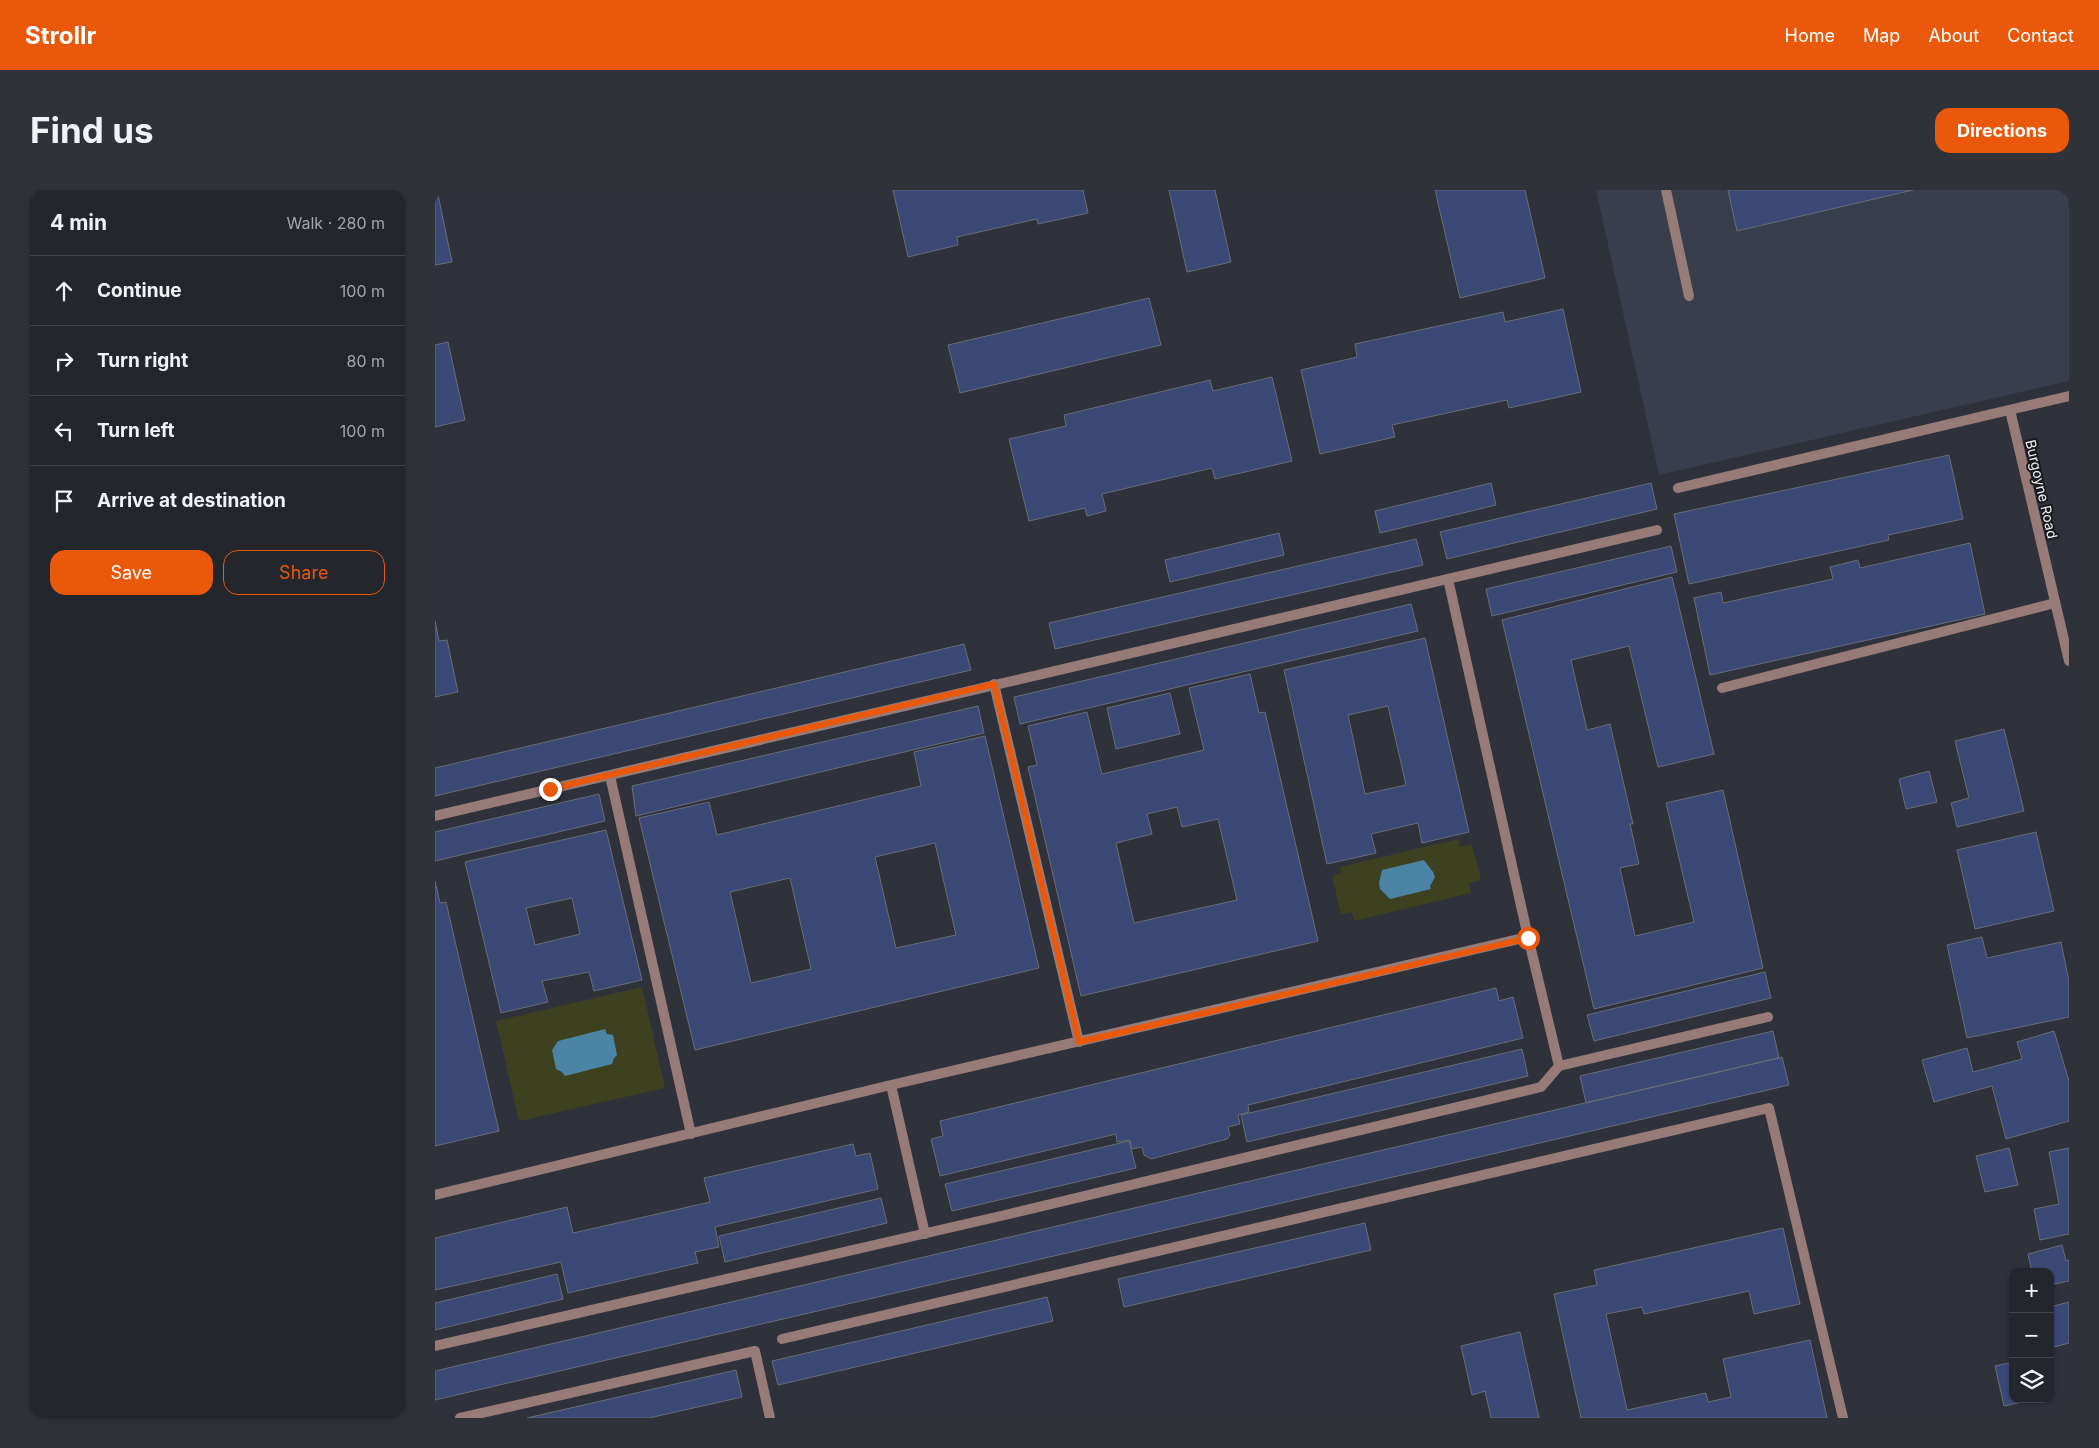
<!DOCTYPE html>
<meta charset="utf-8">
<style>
:root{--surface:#23262c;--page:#2f3238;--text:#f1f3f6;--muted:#a3a5a9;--line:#404348;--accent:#ea580c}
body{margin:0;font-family:Inter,sans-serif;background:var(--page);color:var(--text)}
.controls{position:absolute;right:15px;bottom:15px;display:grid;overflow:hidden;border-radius:10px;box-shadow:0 1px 4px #0004}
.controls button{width:45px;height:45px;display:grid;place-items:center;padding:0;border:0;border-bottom:1px solid var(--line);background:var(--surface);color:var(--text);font:25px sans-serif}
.stop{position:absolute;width:15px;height:15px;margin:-11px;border:4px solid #ea580c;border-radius:50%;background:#fff}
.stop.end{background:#ea580c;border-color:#fff;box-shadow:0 1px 5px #0008}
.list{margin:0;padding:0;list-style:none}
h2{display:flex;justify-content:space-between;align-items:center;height:65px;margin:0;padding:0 20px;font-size:21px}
h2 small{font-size:16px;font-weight:400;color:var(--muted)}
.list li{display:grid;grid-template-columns:32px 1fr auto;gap:15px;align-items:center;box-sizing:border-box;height:70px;padding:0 20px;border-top:1px solid var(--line)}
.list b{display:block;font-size:19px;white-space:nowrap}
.list em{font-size:16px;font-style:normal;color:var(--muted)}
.actions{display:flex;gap:10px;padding:15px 20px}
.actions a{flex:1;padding:11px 0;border:1px solid var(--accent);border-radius:15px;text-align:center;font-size:18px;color:var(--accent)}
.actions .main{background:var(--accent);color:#fff}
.icon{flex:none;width:28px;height:28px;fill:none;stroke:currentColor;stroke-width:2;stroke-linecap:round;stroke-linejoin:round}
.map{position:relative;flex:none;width:1634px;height:1228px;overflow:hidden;border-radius:15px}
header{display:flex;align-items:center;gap:30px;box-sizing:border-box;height:70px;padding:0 25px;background:var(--accent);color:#fff}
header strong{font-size:24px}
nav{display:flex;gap:28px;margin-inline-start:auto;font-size:18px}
.intro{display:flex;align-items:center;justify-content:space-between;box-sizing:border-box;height:120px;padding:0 30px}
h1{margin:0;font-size:35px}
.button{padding:12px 22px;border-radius:15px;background:var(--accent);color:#fff;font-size:18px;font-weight:700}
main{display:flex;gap:30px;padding:0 30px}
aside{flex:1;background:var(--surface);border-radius:15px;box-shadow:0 1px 4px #0004}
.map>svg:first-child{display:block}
</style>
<header>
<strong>Strollr</strong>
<nav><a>Home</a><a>Map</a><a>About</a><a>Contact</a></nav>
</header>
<div class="intro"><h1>Find us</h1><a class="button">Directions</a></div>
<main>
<aside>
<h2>4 min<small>Walk · 280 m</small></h2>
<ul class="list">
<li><svg class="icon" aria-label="ahead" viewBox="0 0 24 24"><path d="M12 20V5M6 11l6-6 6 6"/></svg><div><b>Continue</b></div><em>100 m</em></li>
<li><svg class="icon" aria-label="right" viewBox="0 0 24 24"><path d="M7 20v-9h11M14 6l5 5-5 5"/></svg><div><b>Turn right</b></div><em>80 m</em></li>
<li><svg class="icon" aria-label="left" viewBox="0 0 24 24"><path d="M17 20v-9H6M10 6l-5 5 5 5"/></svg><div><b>Turn left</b></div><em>100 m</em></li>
<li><svg class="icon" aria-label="arrive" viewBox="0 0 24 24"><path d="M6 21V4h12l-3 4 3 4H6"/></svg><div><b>Arrive at destination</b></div></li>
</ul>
<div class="actions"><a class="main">Save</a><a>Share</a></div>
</aside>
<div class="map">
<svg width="1634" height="1228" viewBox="0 0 1634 1228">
<rect width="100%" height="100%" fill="#2f323b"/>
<path fill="#393e4c" d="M1161,0H1634V191L1224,285Z"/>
<path fill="#3d411f" d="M1023,649L1025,657L1037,654L1046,690L1034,693L1036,703L919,731L917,722L906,724L897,686L906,683L905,677Z
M207,797L230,898L84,931L61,831Z"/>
<path fill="#4c84a6" d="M989,670L998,682L1000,687L995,696L996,699L955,709L945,699L944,693L947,680Z
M170,839L172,844L178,845L182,865L179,868L177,874L130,886L127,882L121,879L117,860L123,851Z"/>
<path fill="#3c4977" stroke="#6a6d77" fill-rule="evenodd" d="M0,0H2L17,72L0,75Z
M458,0H648L653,23L603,34L602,29L522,47L523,55L473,67Z
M734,0H780L796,72L752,82Z
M1000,0H1090L1110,88L1025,108Z
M1293,0H1478L1302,41Z
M714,108L726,155L525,203L513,155Z
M1128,119L1146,202L1074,218L1072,210L957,235L960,247L885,264L866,180L922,167L920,154L1068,122L1070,132Z
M13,152L30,230L0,237V155Z
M837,187L857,271L780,289L777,278L667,304L671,321L652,326L650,318L594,331L574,249L631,236L629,225L775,190L778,201Z
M1514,265L1528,329L1453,345L1454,350L1254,394L1239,324Z
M1056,293L1061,315L945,343L940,321Z
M1216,293L1222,319L1012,369L1005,342Z
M844,343L849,365L735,392L730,370Z
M981,349L988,375L620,459L614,433Z
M1535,353L1550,424L1275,485L1259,408L1286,402L1288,413L1398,389L1395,377L1423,370L1425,378Z
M1236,356L1242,382L1057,426L1051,399Z
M1237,387L1279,564L1223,577L1194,456L1136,470L1152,540L1175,534L1198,634H1195L1204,674L1185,678L1200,746L1259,732L1231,613L1288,600L1328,778L1159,819L1067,430Z
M976,414L983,441L585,534L579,507Z
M0,431L4,451L12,450L23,502L0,507Z
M990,448L1034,642L987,653L983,633L936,644L941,663L892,674L849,480ZM953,516L971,595L930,604L913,525Z
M529,454L536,480L0,606V578Z
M815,484L824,523L830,522L883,751L646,806L593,577L602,575L593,536L652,522L667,584L769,560L754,498ZM742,617L747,637L783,629L802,710L699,733L681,653L717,644L712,624Z
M735,503L745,544L681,559L672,518Z
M543,516L549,543L201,626L197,596Z
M1569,539L1589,621L1522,637L1516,613L1534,608L1520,551Z
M550,546L604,778L260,860L204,628L274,612L282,645L486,596L479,562ZM500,653L521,745L461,758L440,667ZM355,688L376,779L316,793L295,702Z
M1494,581L1502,612L1471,619L1464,589Z
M164,604L170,631L0,671V642Z
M171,640L207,790L159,801L154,782L107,791L113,812L66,823L30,672ZM137,708L145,744L100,755L91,718Z
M1601,642L1619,721L1540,739L1522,660Z
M0,691L5,713L11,712L64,941L0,956Z
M1547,747L1552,768L1626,752L1634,792V827L1532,848L1512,755Z
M1330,782L1336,808L1159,851L1152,825Z
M1061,798L1064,811L1078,807L1088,848L813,915L814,922L803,925L805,934L793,937L795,945L792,949L716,969L709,965L707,957L697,959L695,950L682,952L681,944L505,986L496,949L508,946L505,931Z
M1338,841L1344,868L1151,913L1145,886Z
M1619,841L1634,891V931L1571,949L1557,896L1499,912L1487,870L1532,858L1538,882L1587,869L1582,852Z
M1087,859L1093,886L812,952L806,925Z
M1347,867L1354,895L0,1210V1181Z
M694,951L701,978L517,1021L510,994Z
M418,954L421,966L435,963L443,999L280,1037L284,1057L260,1062L263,1073L133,1103L126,1072L0,1100V1048L132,1017L138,1043L275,1012L269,988Z
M1574,958L1583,995L1550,1002L1541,966Z
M1634,958V1044L1605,1050L1599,1019L1624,1014L1614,962Z
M446,1008L452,1033L290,1072L284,1046Z
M930,1033L936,1060L689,1117L683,1089Z
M1348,1038L1365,1114L1319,1124L1314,1101L1209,1124L1207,1117L1171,1124L1192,1220L1271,1203L1273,1212L1296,1207L1288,1169L1375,1150L1392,1228H1146L1119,1104L1162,1095L1159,1080Z
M1627,1055L1631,1071L1634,1070V1091L1615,1095V1082H1597L1593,1064Z
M122,1084L128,1109L0,1140V1113Z
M612,1107L618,1131L343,1195L337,1171Z
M1634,1112V1153L1619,1157L1615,1143V1117Z
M1085,1142L1104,1228H1056L1050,1201L1037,1205L1026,1156Z
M1578,1172V1209H1601L1569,1216L1560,1176Z
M301,1180L307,1207L214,1228H92Z"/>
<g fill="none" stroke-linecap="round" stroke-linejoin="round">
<path stroke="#977b78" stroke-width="10" d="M1231,0L1254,106
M1243,298L1634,206
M559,494L644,852
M1287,498L1620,413
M175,586L256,944
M0,626L1222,340
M1124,876L1333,827
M456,895L490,1044
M0,1005L456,895L1093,747
M347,1149L1334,918L1408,1228
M0,1156L570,1025L1106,897L1124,876L1093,747L1013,389
M25,1228L320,1161L335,1228"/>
<path stroke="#977b78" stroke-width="10" d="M1575,220L1634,471"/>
</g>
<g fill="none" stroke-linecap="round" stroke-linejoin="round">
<path stroke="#ea580c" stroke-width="6" d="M115,599L559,494L644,852L1093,748"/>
</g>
<g text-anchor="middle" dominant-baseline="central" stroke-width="4" stroke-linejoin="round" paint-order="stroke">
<g font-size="14" fill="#eff1f7" stroke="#191a1e">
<text transform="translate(1607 299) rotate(77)">Burgoyne Road</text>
</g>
</g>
</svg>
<div class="controls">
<button>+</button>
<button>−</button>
<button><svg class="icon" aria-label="layers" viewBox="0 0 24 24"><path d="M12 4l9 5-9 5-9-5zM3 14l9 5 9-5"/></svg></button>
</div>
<div class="stop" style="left:1093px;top:748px"></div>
<div class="stop end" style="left:115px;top:599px"></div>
</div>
</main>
